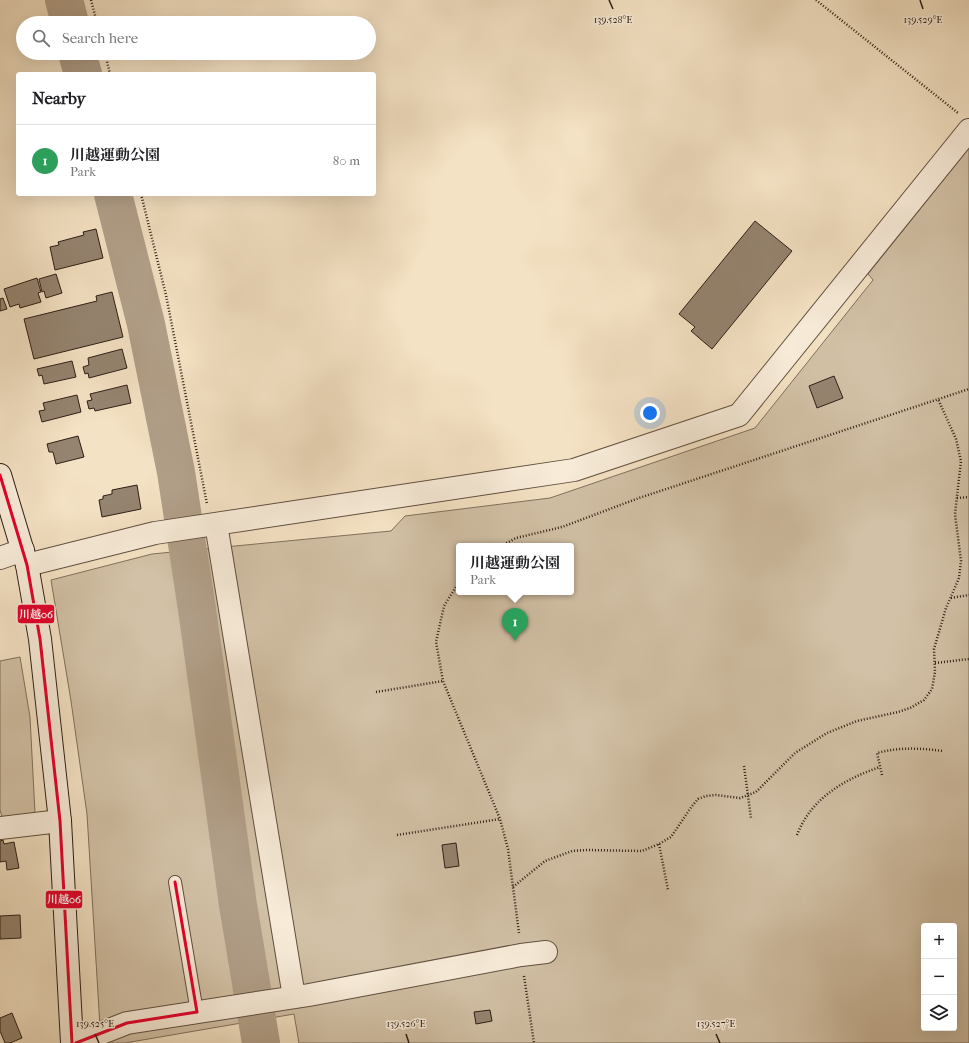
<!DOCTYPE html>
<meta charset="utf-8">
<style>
:root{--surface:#fff;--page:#f2f2f2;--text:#202124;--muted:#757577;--line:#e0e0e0;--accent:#8f2418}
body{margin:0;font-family:"IM FELL French Canon","Noto Serif JP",serif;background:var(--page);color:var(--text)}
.controls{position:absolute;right:12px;bottom:12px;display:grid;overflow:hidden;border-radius:4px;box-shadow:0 4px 16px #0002}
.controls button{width:36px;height:36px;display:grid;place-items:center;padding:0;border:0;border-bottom:1px solid var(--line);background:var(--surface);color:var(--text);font:20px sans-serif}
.you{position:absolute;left:650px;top:413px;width:14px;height:14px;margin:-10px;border:3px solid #fff;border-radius:50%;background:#1a73e8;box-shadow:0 0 0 6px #1a73e833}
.badge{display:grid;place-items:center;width:26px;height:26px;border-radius:50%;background:var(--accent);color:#fff;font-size:13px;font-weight:700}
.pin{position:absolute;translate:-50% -33px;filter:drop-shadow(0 1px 2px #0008)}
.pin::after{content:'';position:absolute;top:21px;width:14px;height:12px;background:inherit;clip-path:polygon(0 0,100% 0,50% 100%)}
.popup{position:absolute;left:456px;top:543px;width:118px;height:52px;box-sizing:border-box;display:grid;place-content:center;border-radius:4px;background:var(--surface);filter:drop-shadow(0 1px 3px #0005);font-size:13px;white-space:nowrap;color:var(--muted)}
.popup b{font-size:15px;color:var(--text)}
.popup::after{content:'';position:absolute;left:50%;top:100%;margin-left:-8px;border:8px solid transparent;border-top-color:var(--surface)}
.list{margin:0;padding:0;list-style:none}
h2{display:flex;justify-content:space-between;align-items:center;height:52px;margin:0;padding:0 16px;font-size:17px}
h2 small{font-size:13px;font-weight:400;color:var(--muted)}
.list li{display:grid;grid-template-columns:26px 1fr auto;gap:12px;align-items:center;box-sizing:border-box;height:72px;padding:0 16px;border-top:1px solid var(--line)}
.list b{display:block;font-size:15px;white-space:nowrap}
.list p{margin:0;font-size:13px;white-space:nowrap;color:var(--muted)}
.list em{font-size:13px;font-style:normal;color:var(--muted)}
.icon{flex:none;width:22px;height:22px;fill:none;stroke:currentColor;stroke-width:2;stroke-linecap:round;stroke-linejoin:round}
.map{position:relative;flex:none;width:969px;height:1043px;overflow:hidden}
.search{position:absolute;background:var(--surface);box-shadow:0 4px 16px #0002;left:16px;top:16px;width:360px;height:44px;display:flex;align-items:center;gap:10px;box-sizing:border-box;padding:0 14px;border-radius:22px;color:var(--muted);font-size:15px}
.panel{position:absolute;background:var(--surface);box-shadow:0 4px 16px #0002;left:16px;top:72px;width:360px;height:124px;border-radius:4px}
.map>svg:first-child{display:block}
</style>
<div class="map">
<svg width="969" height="1043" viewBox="0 0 969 1043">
<rect width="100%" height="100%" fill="#f4e2c4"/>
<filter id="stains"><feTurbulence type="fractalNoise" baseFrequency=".005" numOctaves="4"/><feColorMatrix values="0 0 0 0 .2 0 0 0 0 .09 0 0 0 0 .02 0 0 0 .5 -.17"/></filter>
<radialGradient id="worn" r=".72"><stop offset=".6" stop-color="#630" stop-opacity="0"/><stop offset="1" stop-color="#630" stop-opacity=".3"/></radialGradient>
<path fill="#d2c1a6" stroke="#80705d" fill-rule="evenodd" d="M969,148V1043H299L294,1014L125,1043H101L87,814L71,701L51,580L152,554L391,531L405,516L550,498L755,428L873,280L868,274ZM459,546H571V592H459ZM924,926H954V1028H924Z
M20,657L30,717L35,813L3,820L0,810V661Z"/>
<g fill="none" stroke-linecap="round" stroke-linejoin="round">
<path stroke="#b19f88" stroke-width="38" d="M64,0L70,23
M77,53L83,74
M113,194L146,324L176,472L197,609L238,905L261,1043"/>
</g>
<path fill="#958470" stroke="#2e1e14" d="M755,221L792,251L712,349L691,331L695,327L679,314Z
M96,229L103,258L55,270L50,247L59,245L58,242L84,235L83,232Z
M56,274L62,293L46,298L44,291L42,292L39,279Z
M37,278L41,292L38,293L41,302L20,308L19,304L10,307L4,289Z
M112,292L123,337L34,359L24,319L97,301L96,296Z
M3,298L7,309L0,311V299Z
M122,349L127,368L89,378L88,373L85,374L83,367L89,365L88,358Z
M72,361L76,377L44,384L42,375L39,376L37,369Z
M834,376L843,398L817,408L809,386Z
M127,385L131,403L95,411L94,408L89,409L87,401L92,400L90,394Z
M77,395L81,412L42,422L39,411L45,410L43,403Z
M78,436L84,457L56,464L53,452H49L47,444Z
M137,485L141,509L102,517L99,500L103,499V496L112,494V490Z
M3,840L4,844L14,842L19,868L7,870L6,861L0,862V841Z
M456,843L459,866L445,868L442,845Z
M20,915L21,938L0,939V916Z
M490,1010L492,1021L476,1024L474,1012Z
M12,1013L22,1038L10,1043H5L0,1031V1018Z"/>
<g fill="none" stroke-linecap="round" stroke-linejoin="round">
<defs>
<path id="lane" d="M175,882L197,1012"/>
<path id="street" d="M216,524L294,997
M0,558L23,550
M27,565L155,533L574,470L739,415L969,130
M0,828L60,821
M76,1043L127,1023L309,995L521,955L546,952"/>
<path id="secondary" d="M0,475L27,565L40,639L60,821L72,1043"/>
</defs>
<use href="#lane" stroke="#604f40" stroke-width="14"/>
<use href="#street" stroke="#604f40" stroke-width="24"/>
<use href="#secondary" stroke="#2e1e14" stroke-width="24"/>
<path stroke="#2e1e14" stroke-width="2.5" stroke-dasharray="1 2" stroke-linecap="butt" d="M91,0L97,23
M816,0L958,113
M105,53L110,74
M141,194L166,295L207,504
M957,498L969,497
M501,546L516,538L562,527L639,498L969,389
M459,582L444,606L436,642L443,681L500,819L508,849L519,933
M951,598L969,595
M935,663L969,659
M376,692L443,681
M744,766L751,818
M882,775L877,753C899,747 920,748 943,751
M397,835L500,819
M797,835C811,798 845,779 880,767
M659,844L668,890
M513,887L545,861L572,851L586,850L642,851L659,844L671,837L692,806L698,799L706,796L716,795L740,798L756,792L795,753L827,733L857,721L898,712L910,708L924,700L932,689L935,672L934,649L946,608L959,578L961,561L955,514L961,461L956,439L938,399
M524,976L534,1043"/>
<use href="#lane" stroke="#f8ecd9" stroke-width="12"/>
<use href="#street" stroke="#f8ecd9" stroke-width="22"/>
<use href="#secondary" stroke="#f8ecd9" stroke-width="22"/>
<defs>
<path id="bus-1" d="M0,475L27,565L40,639L60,821L72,1043
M175,882L197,1012
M76,1043L127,1023L197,1012"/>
</defs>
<use href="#bus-1" stroke="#f8ecd9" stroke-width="6"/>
<use href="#bus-1" stroke="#e4002b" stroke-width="3"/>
</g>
<path fill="none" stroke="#2e1e14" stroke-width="1.5" d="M609,0L613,9M920,0L923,9M95,1034L99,1043M406,1034L409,1043M716,1034L720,1043"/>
<g font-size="10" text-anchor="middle" fill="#2e1e14" stroke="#f8ecd9" stroke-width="3" stroke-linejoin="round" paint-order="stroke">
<text x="613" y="23">139.528°E</text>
<text x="923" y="23">139.529°E</text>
<text x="95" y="1027">139.525°E</text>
<text x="406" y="1027">139.526°E</text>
<text x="716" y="1027">139.527°E</text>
</g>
<g stroke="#f8ecd9" stroke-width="1.5">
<rect x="17" y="604" width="38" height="20" rx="4" fill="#e4002b"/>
<rect x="45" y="890" width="38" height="19" rx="4" fill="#e4002b"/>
</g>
<g font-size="11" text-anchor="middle" font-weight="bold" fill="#fff">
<text x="36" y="618">川越06</text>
<text x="64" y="903">川越06</text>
</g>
<rect width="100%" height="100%" filter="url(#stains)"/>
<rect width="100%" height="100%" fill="url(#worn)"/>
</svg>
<div class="controls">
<button>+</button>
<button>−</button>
<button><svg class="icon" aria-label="layers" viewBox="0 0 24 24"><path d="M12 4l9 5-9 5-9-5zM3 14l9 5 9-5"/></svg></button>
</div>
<div class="you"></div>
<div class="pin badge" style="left:515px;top:641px;background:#2e9e5b">1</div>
<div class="popup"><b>川越運動公園</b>Park</div>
<div class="search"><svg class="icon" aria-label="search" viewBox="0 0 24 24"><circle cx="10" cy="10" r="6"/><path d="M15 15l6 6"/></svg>Search here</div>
<section class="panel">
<h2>Nearby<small></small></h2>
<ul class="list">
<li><span class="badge" style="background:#2e9e5b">1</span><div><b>川越運動公園</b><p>Park</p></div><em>80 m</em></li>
</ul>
</section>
</div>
